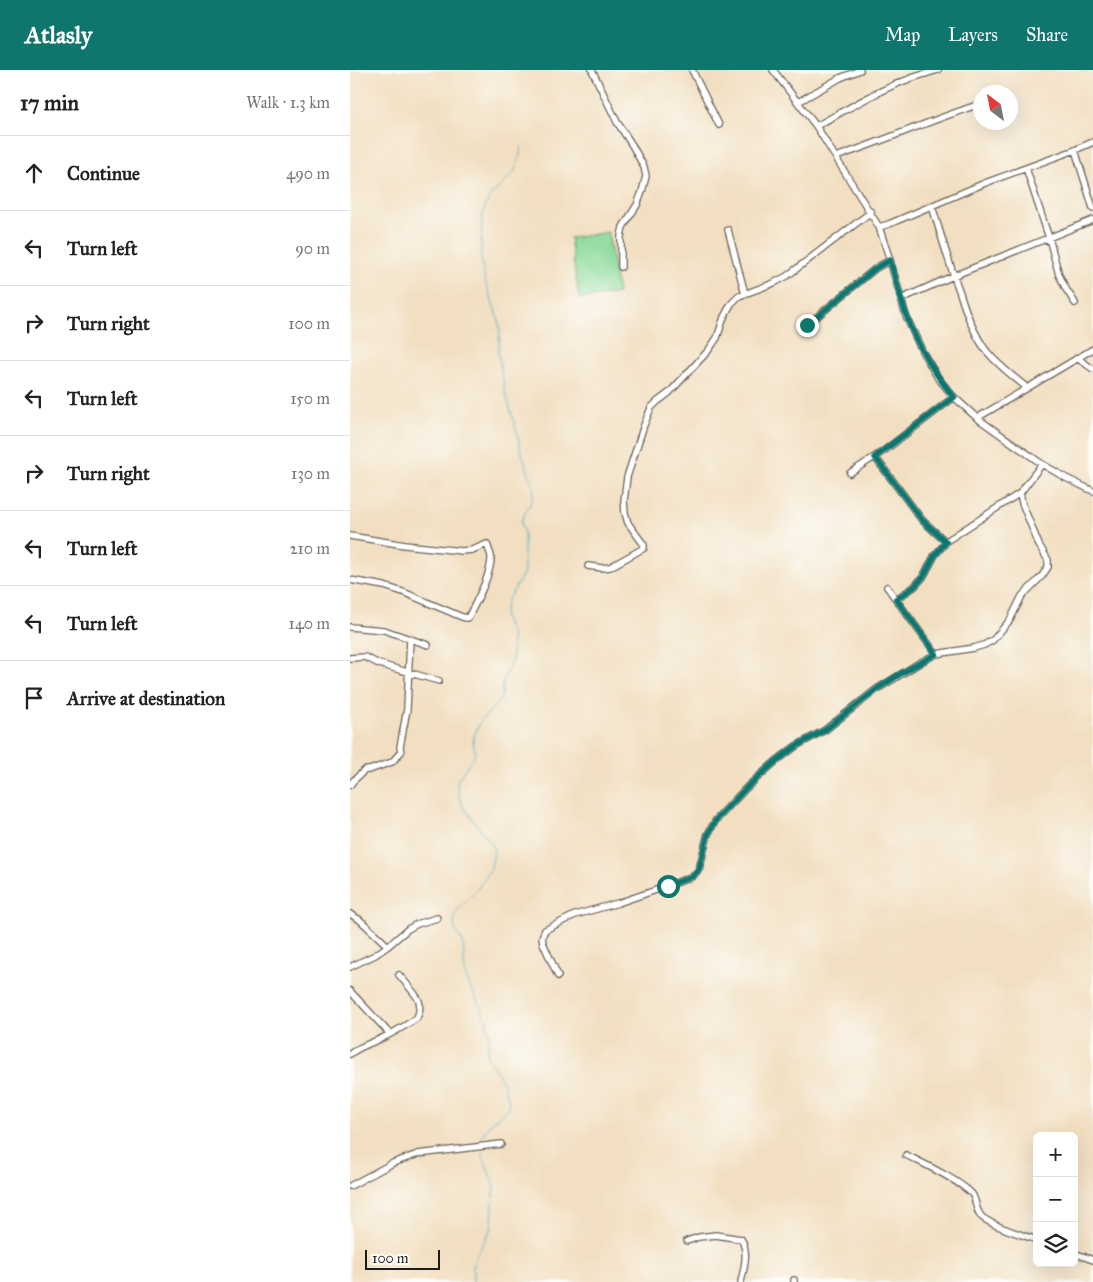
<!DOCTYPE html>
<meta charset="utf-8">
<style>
:root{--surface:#fff;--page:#f6f6f6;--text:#222;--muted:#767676;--line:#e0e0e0;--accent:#0f766e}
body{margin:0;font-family:"IM FELL Great Primer",serif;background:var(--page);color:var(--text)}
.controls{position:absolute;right:15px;bottom:15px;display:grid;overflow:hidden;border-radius:8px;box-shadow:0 5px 20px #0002}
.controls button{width:45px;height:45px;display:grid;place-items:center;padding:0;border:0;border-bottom:1px solid var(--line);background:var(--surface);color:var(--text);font:25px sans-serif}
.compass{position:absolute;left:623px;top:15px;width:45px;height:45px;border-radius:50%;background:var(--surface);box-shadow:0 5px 20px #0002;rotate:328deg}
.scale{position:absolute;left:15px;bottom:12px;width:75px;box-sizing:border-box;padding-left:5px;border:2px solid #1c1c1c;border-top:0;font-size:14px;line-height:18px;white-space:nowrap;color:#1c1c1c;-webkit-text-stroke:4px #fdfcf7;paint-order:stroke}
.stop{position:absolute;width:15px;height:15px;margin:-11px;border:4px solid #0f766e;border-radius:50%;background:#fff}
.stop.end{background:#0f766e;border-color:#fff;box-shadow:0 1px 5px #0008}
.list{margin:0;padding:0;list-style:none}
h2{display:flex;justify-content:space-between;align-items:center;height:65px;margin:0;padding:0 20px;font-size:21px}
h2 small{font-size:16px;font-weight:400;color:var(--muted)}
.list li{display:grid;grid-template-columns:32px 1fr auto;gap:15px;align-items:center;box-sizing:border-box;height:75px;padding:0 20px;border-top:1px solid var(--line)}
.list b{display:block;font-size:19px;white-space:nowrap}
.list em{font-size:16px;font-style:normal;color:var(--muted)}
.icon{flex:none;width:28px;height:28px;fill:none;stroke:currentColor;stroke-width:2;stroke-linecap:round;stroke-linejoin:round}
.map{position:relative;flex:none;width:743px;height:1212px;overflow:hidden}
header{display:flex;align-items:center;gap:30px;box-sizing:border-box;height:70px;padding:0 25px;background:var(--accent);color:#fff}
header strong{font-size:24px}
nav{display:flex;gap:28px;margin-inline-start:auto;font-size:18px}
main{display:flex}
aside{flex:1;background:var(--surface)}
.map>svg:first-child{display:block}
</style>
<header>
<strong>Atlasly</strong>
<nav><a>Map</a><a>Layers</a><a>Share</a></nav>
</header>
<main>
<aside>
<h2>17 min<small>Walk · 1.3 km</small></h2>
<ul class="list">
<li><svg class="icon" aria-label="ahead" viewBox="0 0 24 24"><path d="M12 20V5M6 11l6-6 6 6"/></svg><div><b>Continue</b></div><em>490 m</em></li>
<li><svg class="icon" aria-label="left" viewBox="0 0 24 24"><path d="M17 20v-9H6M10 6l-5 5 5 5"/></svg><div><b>Turn left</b></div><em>90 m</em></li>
<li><svg class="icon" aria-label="right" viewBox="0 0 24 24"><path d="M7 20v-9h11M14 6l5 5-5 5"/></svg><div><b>Turn right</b></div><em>100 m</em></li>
<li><svg class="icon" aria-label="left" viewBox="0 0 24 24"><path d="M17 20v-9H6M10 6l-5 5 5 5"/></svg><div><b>Turn left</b></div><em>150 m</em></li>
<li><svg class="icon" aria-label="right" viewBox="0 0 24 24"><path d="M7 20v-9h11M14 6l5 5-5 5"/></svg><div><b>Turn right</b></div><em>130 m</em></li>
<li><svg class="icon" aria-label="left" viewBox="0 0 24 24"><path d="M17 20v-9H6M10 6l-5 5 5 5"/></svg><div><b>Turn left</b></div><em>210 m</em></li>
<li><svg class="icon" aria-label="left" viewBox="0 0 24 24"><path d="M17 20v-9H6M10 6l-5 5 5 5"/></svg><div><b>Turn left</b></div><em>140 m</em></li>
<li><svg class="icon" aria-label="arrive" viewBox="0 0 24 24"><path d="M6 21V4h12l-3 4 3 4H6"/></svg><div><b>Arrive at destination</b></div></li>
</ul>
</aside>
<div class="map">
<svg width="743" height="1212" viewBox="0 0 743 1212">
<rect width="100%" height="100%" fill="#fdfcf7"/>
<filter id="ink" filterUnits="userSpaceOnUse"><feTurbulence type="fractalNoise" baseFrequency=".02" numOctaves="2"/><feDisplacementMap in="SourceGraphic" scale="10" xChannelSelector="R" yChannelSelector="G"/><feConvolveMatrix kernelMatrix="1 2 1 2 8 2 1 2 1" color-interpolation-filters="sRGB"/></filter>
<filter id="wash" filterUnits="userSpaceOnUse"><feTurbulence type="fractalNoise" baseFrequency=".0096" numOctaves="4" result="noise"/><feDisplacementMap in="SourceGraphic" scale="20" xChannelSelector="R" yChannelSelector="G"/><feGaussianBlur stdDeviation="1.12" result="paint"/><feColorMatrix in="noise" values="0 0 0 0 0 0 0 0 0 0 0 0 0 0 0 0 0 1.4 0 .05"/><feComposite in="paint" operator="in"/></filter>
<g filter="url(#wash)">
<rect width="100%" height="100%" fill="#f2dfc1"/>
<path fill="#88d999" stroke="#527a5a" d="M258,162L268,223L229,229L220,168Z"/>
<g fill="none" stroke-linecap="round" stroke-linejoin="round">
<path stroke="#4baeca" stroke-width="1" d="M131,1071L133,1064L143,1051L154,1042L158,1037L159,1031L151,1008L139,991L137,986L139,965L136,949L115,905L113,872L106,862L104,855L105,844L110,837L127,820L141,798L144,781L142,774L113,737L109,726L107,716L108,709L124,686L125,681L123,673L124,666L130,652L150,630L152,624V615L154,609L162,590V566L154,547L155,538L158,529L170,510L174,502V463L171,453L175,443L180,434L183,427L184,418L170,378L168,366L155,321L148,282L150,262L149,252L135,211L131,188L132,148L135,136L141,125L151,116L164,102L169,90L171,77
M123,1212V1198L125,1188L142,1157L143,1132L145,1119L133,1086L132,1082"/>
</g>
</g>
<g filter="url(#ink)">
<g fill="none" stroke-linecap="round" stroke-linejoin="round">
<defs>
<path id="minor" d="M242,0L267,52L282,75L294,97L296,106L292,122L287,135L273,157L271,166V197
M342,0L369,55
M423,0L466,56L529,157L540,190L556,246L572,281L588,308L604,327L627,348L692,394L716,408L743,421
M448,32L490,8L510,0
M466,56C498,39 528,20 562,8C570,5 579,3 588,0
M725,80L743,138
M486,87C535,70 582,50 630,34
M676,98L699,168L709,205L716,219L725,233
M582,136C591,165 599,194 610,223C616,243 623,262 635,279C646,294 663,306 677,318
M529,157L539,154L635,113L725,80L743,72
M378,160L395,224
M551,229L603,206L743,150
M457,255L526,198L540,190
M727,288L743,299
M627,348L743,279
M525,387L572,450L596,472
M500,403L535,380L604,327
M0,466L55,475L112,481L122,480L137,474C138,478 140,482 141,486C142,503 127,530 119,546L117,548L112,547L53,522L34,516L0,510
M238,496L252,498L260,497L294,478V475L278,453L275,443L274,431L277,407L294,355L301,338L307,332L319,323L358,281L367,268L374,247L381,234L389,226L424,213L437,206L521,142
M537,517L586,584
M546,529L564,517L573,507L585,485L598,470L670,423L692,394
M0,557L34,560L78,575
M0,588L15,587L29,594L89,611
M0,715L3,711L15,700H19L42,692L51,682L50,677L57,639L60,569
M0,844L10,850L38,876
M0,897L25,885L38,876L58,859L67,854L87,848
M208,906L193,873L192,867L195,860L225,845L268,833L318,816L343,806L349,799L358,764L366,750L397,717L425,692L446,676L475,660L527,619L571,592L586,584L624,578L634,575L643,570L660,550L672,526L692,506L698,497V490L689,475L672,433L670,423
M0,921L40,964
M0,984C9,977 18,974 28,970C42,964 55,956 67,948C69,943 71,937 69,931C67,925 54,911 49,905
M556,1085C574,1094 609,1110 622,1124C627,1131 625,1142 633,1148C647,1158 670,1164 687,1170
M0,1116L43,1093L68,1084L151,1074
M337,1171L349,1167L366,1165L391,1169C399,1181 394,1198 391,1212
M724,1183L743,1190
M444,1212V1210"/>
</defs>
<use href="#minor" stroke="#676056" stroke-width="8"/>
<use href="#minor" stroke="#fff" stroke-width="5.5"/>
</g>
</g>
<g fill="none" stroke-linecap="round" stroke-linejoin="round" filter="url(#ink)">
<path stroke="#0f766e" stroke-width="6" d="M318,816L343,806L349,799L358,764L366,750L397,717L425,692L446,676L475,660L527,619L550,604L586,584L546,529L564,517L573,507L585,485L596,472L572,450L525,387L604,327C584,303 568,277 557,247C550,228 546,209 540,190L526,198L457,255"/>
</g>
</svg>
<div class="controls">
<button>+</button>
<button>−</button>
<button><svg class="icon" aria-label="layers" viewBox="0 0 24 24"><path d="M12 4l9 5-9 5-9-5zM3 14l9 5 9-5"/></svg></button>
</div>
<svg class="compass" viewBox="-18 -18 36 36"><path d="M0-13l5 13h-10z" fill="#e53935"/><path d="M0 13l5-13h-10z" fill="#767676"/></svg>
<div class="scale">100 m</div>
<div class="stop" style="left:318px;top:816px"></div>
<div class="stop end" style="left:457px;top:255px"></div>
</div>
</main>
